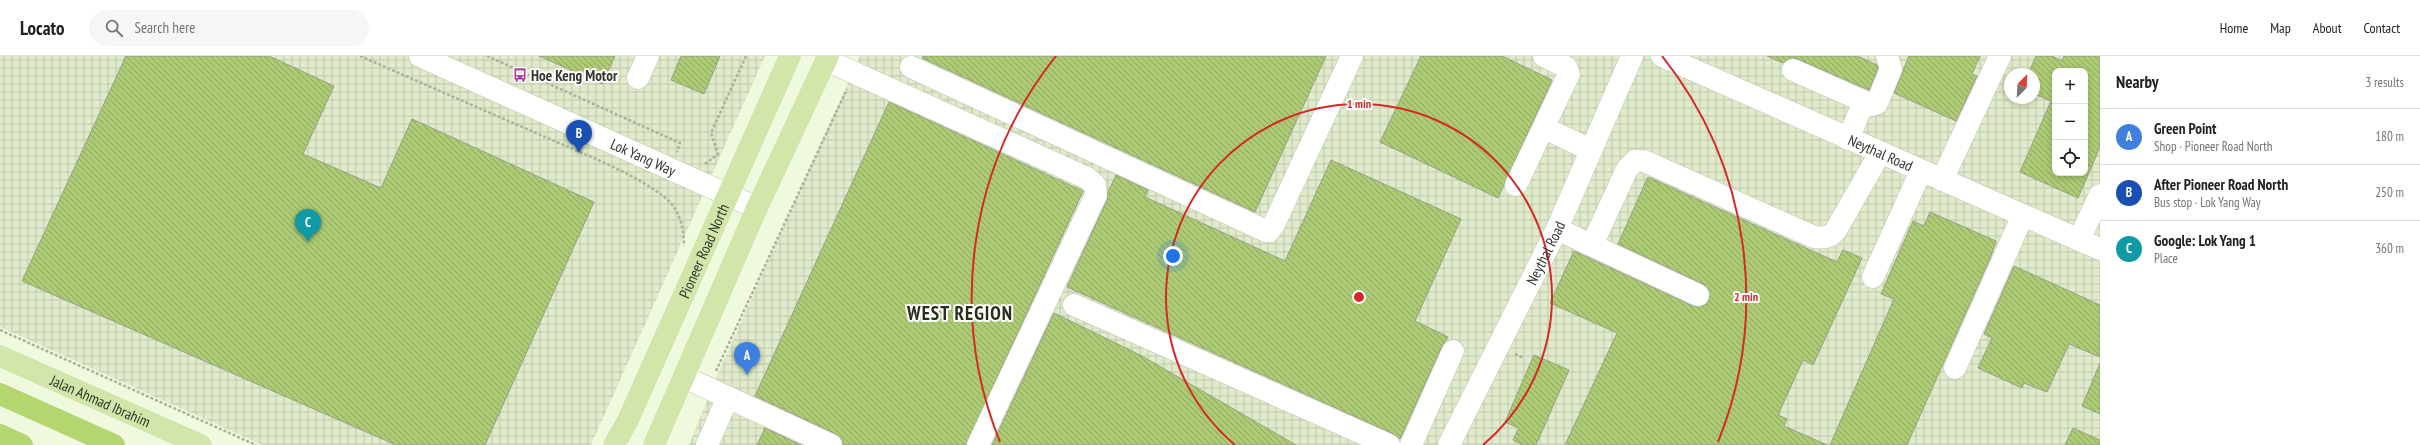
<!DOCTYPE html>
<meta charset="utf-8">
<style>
:root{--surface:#fff;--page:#f6f6f6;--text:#202124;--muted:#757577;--line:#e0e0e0;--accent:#d93025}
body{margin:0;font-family:"PT Sans Narrow",sans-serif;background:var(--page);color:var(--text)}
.controls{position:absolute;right:12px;top:12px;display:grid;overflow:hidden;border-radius:8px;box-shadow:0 2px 6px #0003}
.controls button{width:36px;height:36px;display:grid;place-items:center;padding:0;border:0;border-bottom:1px solid var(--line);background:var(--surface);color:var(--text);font:20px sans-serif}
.compass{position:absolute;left:2004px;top:12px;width:36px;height:36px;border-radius:50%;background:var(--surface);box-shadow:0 2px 6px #0003;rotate:24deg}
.you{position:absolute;left:1173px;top:200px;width:14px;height:14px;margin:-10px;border:3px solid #fff;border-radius:50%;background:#1a73e8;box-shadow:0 0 0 6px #1a73e833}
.badge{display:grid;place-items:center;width:26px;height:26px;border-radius:50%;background:var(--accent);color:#fff;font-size:13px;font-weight:700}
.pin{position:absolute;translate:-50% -33px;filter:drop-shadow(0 1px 2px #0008)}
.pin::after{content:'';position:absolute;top:21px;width:14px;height:12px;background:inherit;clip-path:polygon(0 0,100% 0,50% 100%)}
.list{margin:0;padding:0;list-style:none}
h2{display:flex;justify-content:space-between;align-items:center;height:52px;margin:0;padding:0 16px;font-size:17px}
h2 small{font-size:13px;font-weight:400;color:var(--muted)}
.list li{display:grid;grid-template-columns:26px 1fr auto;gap:12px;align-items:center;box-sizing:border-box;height:56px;padding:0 16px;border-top:1px solid var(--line)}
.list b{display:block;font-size:15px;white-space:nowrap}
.list p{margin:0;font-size:13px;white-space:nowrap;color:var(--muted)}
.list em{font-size:13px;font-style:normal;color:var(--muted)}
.icon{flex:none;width:22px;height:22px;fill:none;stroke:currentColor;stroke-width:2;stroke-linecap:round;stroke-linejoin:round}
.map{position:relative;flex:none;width:2100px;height:389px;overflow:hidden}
header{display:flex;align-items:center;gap:24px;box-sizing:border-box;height:56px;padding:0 20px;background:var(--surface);border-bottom:1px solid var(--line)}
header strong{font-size:19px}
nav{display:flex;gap:22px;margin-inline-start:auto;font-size:14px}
.search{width:280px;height:36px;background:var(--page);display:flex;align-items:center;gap:10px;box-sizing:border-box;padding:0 14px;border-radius:22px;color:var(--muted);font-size:15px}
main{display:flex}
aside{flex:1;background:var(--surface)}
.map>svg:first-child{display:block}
</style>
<header>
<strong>Locato</strong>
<div class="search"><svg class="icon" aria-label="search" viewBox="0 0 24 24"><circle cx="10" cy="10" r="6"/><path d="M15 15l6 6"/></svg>Search here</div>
<nav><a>Home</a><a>Map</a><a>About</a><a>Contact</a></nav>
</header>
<main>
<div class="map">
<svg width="2100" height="389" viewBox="0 0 2100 389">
<defs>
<pattern id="industrial-grid" width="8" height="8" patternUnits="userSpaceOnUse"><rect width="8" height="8" fill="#dfebca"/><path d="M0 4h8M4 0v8" fill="none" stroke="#c0caae"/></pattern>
<pattern id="building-back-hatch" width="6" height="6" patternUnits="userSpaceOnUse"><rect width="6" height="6" fill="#accb74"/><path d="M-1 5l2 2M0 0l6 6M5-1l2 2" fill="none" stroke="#8da65f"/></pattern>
</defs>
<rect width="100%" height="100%" fill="#eef9de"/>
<path fill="url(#industrial-grid)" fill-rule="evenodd" d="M0,0H765L591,389H262L0,271Z
M860,0H2100V389H689L716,322ZM2055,15H2085V117H2055ZM2010,18H2034V42H2010Z"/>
<path fill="url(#building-back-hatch)" stroke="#97a087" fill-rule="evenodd" d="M126,0H269L334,30L303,98L381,132L412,63L594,146L485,389H396L22,225Z
M539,0H615L602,28Z
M681,0H720L704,38L671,24Z
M923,0H1326L1255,156L922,2Z
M1421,0H1502L1552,24L1498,142L1380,86Z
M1767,0H1857L1877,9L1878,12L1869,34L1798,3L1791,2L1783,7Z
M1909,0H1980L1972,18L1977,20L1956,65L1894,37Z
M2036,0H2052L2062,5L2064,0H2100V91L2078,142L2020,116L2051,45L2034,38V18H2028ZM2055,15H2085V117H2055Z
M889,46L1083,135L966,389H843L841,382L836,378L755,340Z
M1331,104L1461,163L1415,265L1448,281L1442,290L1400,383L1394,378L1067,231L1107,144L1108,136L1116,119L1148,134L1145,141L1285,205Z
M1648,121L1837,206L1843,194L1862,202L1813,309L1803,304L1778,359L1787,363L1784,370L1827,389H1565L1617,277L1550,247L1574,195L1693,250L1705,249L1709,244L1708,232L1703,228L1618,188Z
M1930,156L1996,185L1991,200L1907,389H1830L1894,243L1881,238L1913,165L1924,170Z
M2014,210L2100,249V301L2069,288L2047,336L2024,327L2022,332L1978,312L1992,282L1984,278Z
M1054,257L1140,299L1296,389H992Z
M1534,299L1569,314L1536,389H1523L1513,384L1519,372L1505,366Z
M2100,307V358L2082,350Z
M765,372L801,389H757Z
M2073,372L2100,384V389H2065Z"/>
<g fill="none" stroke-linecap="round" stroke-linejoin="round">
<defs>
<g id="minor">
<path id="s1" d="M420,0L757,152"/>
<path id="s2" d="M1662,0L2100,193"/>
<path d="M826,4L1087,122L1095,129L1096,139L978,389"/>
<path d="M911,11L1266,175H1269L1274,168L1352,0"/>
<path d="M1793,14L1872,49L1877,47L1891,13L1887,0"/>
<path d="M638,22L648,0"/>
<path d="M1544,72L1591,94"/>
<path d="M1848,83L1864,46"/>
<path d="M1942,124L2000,0"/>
<path d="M1516,129L1569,18L1566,11L1544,0"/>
<path d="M1557,173L1698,239"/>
<path d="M2079,184L2100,139"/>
<path d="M1592,189L1627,113L1635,105H1644L1814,181C1824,182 1830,182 1836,174L1880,97"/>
<path d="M1873,221L1921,115"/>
<path d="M1074,249L1389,389"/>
<path d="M1955,312L2023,159"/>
<path d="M684,321L831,389"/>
<path d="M707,389L728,341"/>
<path d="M1411,389L1453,295"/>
<path id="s3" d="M1449,389L1557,173L1632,0"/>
</g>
<g id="major">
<path id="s4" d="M0,300L201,389"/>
<path id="s5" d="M614,389L628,364L790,0"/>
<path d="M654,389L757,152L828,0"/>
</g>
<path id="highway" d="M0,338L114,389
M0,379L22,389"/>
</defs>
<use href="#minor" stroke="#bec8ae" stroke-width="23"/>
<use href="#major" stroke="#fff" stroke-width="23"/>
<use href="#highway" stroke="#fff" stroke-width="23"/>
<path stroke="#aab29d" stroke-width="2.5" stroke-dasharray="3 2" stroke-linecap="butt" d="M360,0C424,28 488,56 552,84C584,98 635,118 663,140C679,152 684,170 684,190
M487,0L680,87L677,96
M705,108L718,98L711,77L746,0
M0,274L256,389
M1515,298L1524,302
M716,315L847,33"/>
<use href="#minor" stroke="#fff" stroke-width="22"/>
<use href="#major" stroke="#d1e6a8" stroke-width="22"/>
<use href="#highway" stroke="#b3d66e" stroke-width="22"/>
</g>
<g fill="none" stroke="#d62828" stroke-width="2">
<path d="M1235 389A193 193 0 1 1 1483 389"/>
<path d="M1000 386A387 387 0 0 1 1056 0M1662 0A387 387 0 0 1 1718 386"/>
</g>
<defs>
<symbol id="bus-bare" viewBox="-9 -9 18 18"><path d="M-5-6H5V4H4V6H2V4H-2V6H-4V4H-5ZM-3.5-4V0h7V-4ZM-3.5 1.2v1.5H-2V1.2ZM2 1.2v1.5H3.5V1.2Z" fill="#b0419e" stroke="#fff" stroke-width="2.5" paint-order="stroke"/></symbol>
</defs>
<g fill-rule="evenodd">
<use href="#bus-bare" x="510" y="9" width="20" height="20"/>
</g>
<g text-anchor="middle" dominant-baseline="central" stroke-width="4" stroke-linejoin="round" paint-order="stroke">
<g font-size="15" font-weight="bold" fill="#32362c" stroke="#fff" text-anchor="start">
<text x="531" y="19">Hoe Keng Motor</text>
</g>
<g font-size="15" fill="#32362c" stroke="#fff">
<text stroke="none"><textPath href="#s2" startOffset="239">Neythal Road</textPath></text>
<text stroke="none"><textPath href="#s1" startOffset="245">Lok Yang Way</textPath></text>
<text stroke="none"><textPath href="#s5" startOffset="214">Pioneer Road North</textPath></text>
<text stroke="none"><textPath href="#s3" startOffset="215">Neythal Road</textPath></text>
<text stroke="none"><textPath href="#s4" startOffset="110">Jalan Ahmad Ibrahim</textPath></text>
</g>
<g font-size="19" font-weight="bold" letter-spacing="1" fill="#272f1a" stroke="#fff">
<text x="960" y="257">WEST REGION</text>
</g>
</g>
<circle cx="1359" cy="241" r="6" fill="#d62828" stroke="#fff" stroke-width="2"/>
<g font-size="12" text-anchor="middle" font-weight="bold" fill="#d62828" stroke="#fff" stroke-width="4" stroke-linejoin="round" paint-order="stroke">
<text x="1359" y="52">1 min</text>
<text x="1746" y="245">2 min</text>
</g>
</svg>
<div class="controls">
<button>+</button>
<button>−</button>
<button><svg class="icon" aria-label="locate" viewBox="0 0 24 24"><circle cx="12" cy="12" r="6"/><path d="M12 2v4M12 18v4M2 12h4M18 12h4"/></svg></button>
</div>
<svg class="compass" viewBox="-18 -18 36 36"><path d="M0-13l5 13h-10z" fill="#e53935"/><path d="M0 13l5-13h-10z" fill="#757577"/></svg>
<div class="you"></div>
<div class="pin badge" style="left:747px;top:319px;background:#3f7fe0">A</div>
<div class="pin badge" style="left:579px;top:97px;background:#1a4fb4">B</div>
<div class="pin badge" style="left:308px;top:186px;background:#0f9aa8">C</div>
</div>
<aside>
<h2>Nearby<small>3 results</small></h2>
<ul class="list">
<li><span class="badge" style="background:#3f7fe0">A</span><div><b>Green Point</b><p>Shop · Pioneer Road North</p></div><em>180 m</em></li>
<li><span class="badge" style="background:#1a4fb4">B</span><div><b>After Pioneer Road North</b><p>Bus stop · Lok Yang Way</p></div><em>250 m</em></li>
<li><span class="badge" style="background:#0f9aa8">C</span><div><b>Google: Lok Yang 1</b><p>Place</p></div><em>360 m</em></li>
</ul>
</aside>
</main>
